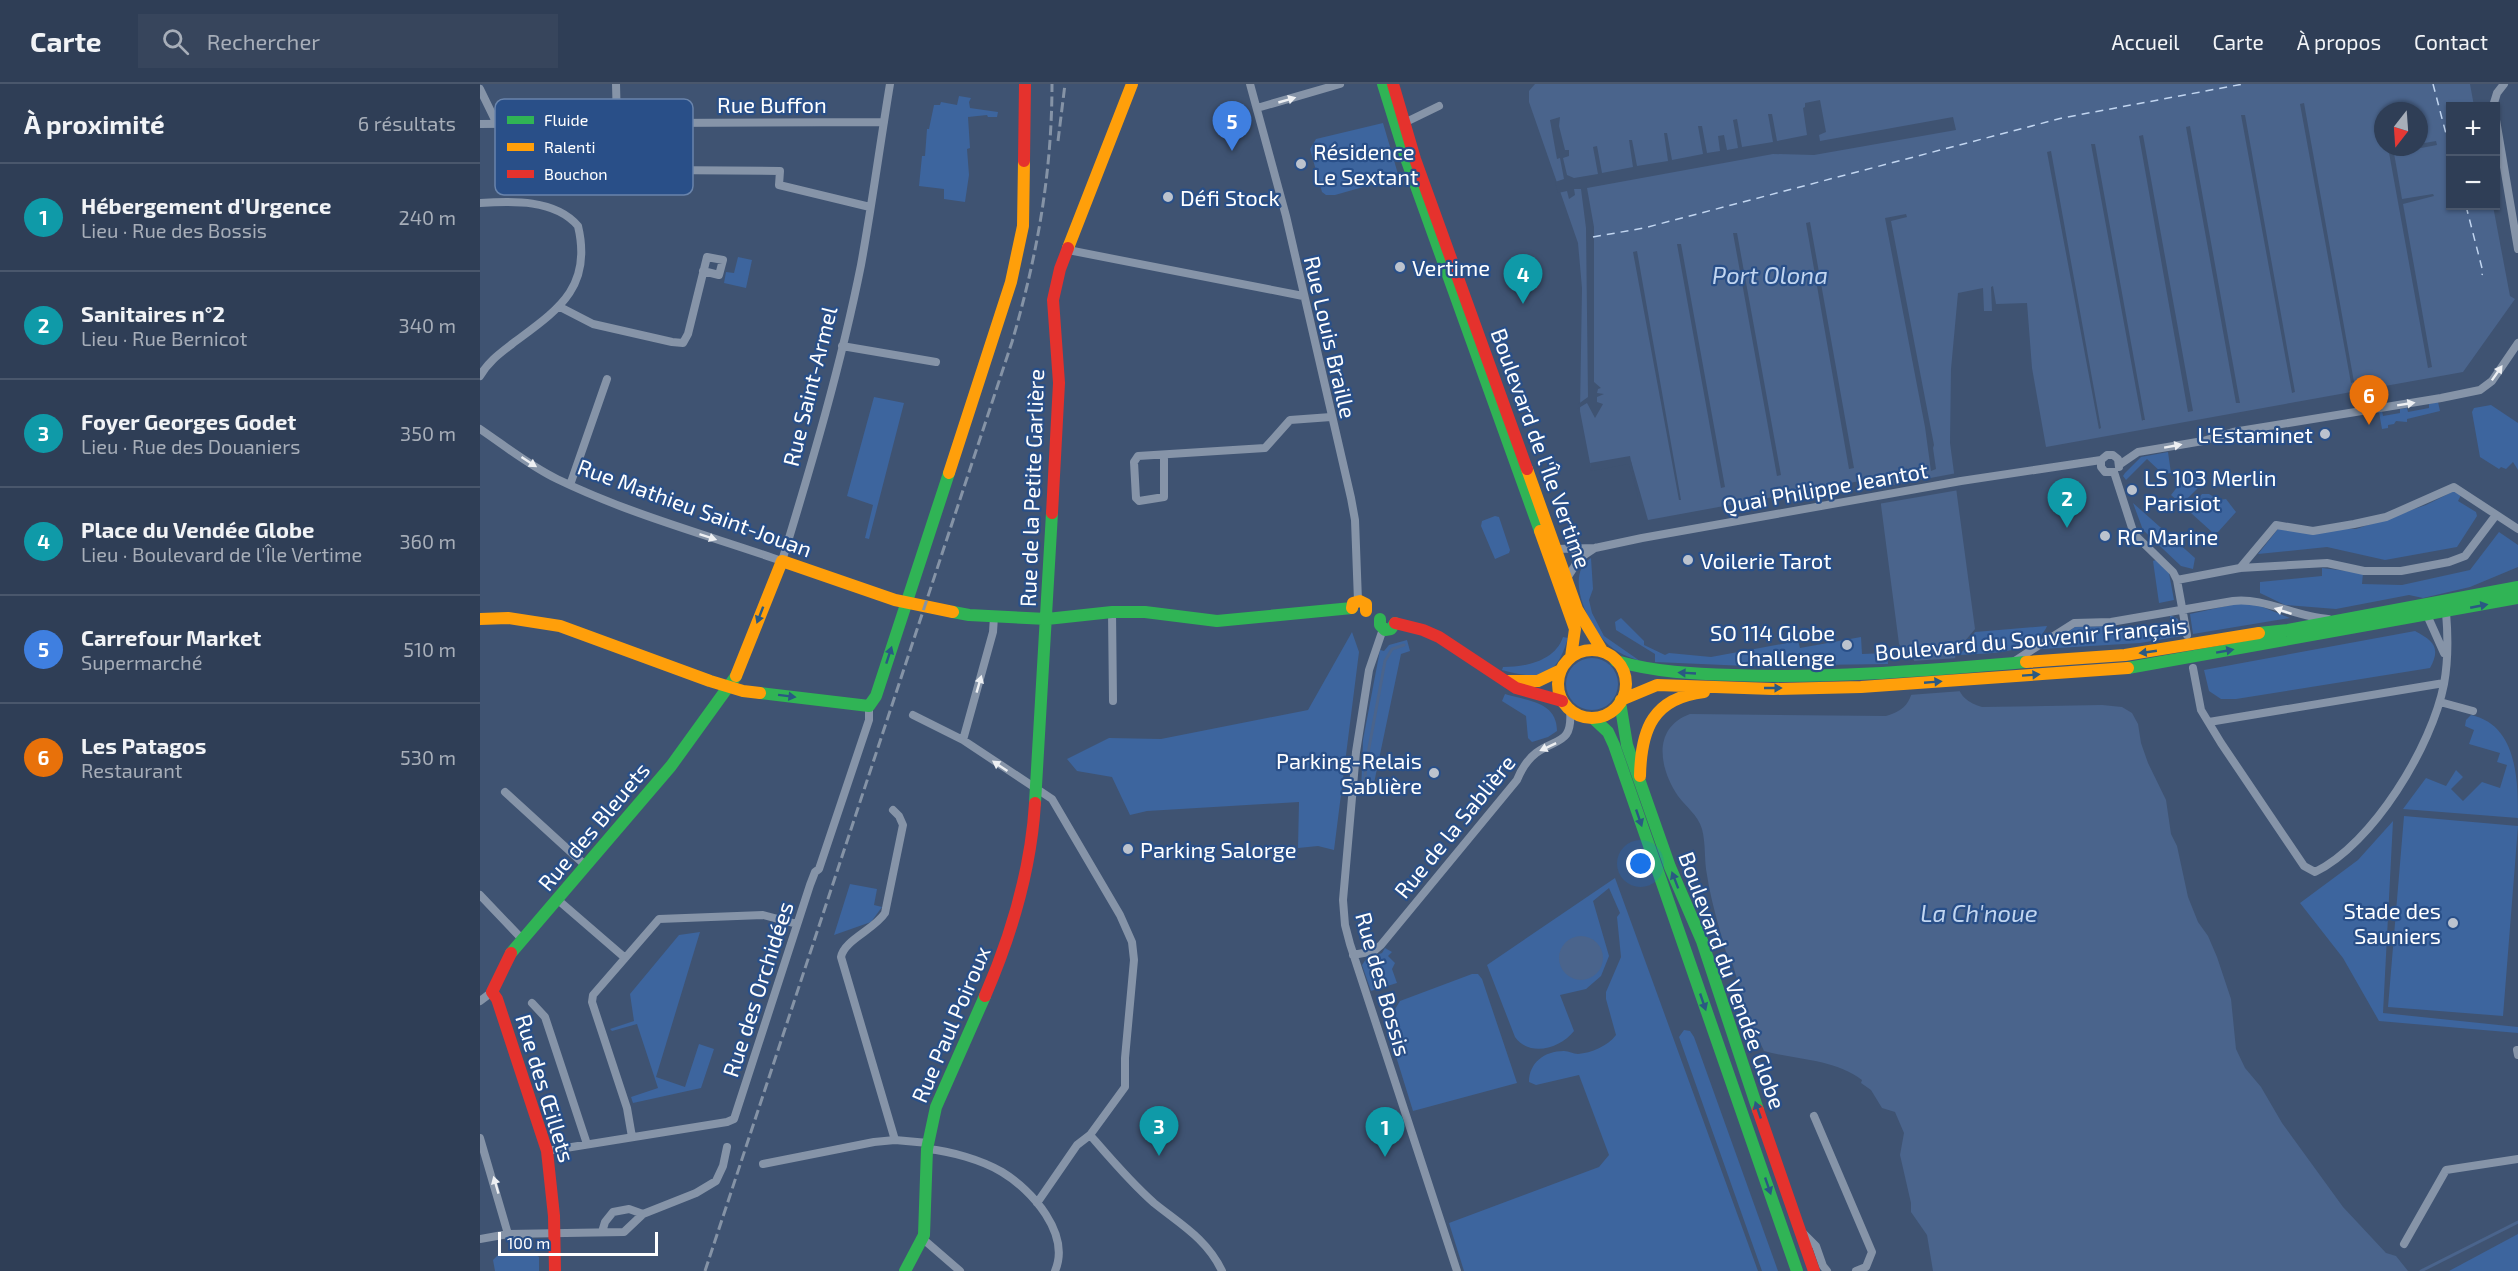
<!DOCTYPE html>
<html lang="fr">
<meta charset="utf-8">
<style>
:root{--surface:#2f3e56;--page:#37455c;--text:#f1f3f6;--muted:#a7aeb9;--line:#4a576c;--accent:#8abfa5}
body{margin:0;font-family:"Exo 2",sans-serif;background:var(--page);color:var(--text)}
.controls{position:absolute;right:18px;top:18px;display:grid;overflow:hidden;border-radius:0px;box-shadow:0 2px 4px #0004}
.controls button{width:54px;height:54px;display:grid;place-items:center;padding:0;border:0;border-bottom:2px solid var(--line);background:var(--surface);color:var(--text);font:30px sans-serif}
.compass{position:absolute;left:1894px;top:18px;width:54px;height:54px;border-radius:50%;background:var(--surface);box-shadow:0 2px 4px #0004;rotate:197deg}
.scale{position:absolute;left:18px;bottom:15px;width:160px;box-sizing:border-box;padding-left:6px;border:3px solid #fff;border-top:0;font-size:16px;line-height:21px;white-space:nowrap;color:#fff;-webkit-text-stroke:4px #294f88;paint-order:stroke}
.you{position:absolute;left:1161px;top:780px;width:21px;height:21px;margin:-15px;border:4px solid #fff;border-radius:50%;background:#1a73e8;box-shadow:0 0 0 9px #1a73e833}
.badge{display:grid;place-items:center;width:39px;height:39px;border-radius:50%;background:var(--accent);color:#fff;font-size:20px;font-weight:700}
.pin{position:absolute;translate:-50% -50px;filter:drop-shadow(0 2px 3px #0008)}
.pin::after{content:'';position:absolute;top:32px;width:21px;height:18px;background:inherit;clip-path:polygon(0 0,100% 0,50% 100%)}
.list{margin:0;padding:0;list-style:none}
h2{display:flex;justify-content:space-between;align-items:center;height:78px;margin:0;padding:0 24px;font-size:26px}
h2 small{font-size:20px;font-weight:400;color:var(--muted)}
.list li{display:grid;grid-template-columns:39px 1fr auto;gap:18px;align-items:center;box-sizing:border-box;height:108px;padding:0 24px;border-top:2px solid var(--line)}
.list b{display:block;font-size:22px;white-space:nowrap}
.list p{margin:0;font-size:20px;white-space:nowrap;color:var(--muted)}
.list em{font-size:20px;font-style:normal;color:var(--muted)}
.icon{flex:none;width:33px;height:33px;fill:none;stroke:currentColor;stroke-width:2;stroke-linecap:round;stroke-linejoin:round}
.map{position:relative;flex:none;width:2038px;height:1187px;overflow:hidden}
header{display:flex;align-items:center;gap:36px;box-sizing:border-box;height:84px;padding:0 30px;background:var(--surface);border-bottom:2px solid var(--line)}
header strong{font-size:28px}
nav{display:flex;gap:33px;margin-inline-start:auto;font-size:21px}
.search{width:420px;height:54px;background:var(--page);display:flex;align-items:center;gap:15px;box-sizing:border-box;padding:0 21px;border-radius:0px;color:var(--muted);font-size:22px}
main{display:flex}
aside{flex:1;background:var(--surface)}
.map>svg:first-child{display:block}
</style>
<header>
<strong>Carte</strong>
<div class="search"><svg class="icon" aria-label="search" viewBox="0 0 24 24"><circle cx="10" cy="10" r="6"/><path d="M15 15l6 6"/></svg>Rechercher</div>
<nav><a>Accueil</a><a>Carte</a><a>À propos</a><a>Contact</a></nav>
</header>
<main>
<aside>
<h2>À proximité<small>6 résultats</small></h2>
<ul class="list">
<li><span class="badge" style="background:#0f9aa8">1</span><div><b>Hébergement d'Urgence</b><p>Lieu · Rue des Bossis</p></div><em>240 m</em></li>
<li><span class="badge" style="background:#0f9aa8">2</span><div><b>Sanitaires n°2</b><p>Lieu · Rue Bernicot</p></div><em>340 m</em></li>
<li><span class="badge" style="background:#0f9aa8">3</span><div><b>Foyer Georges Godet</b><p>Lieu · Rue des Douaniers</p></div><em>350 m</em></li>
<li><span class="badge" style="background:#0f9aa8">4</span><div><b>Place du Vendée Globe</b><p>Lieu · Boulevard de l'Île Vertime</p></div><em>360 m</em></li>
<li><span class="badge" style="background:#3f7fe0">5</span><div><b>Carrefour Market</b><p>Supermarché</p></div><em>510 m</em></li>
<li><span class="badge" style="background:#e8710a">6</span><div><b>Les Patagos</b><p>Restaurant</p></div><em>530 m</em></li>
</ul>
</aside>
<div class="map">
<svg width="2038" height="1187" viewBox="0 0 2038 1187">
<rect width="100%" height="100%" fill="#3f5372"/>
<path fill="#3d659e" d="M479,12L491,14L489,18L490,24L518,28L517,33H508L507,31L488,33L490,64L487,65L489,91L485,118L464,115V105L439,102L442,72H445L447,45H449L454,21H460L461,18L477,21Z
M903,39L918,90L915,94L855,111H846L842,108L830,65L836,55Z
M258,173L272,176L266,204L244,199L246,188L254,189Z
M394,313L424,319L389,455L385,454L393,421L367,412Z
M1958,318L1960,327L1927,335V338L1916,337L1914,340L1908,341V344L1902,345L1899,328L1902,327L1903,332L1920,329V325L1927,324L1928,328L1949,324V320Z
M2011,321L2038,339V386L2033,378L2026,385L2021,383L2019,385L2000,373L1992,328L1994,324Z
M1688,368L1691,389L1683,390L1667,375L1646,396L1643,392L1645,389L1661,373Z
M1722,388L1723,399L1705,417L1699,418L1691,411L1698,402L1696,392Z
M1974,407L1981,411L1978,417L1996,428L1997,432L1977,463L1905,476L1847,463L1778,470L1798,445H1876L1946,421Z
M1722,410H1729L1739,416L1746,415L1756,428L1738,448H1732L1711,429V422Z
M1653,419L1715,474L1713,485L1701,482L1663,446Z
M1015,432L1019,433L1030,466L1029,469L1015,475L1001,442L1002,437Z
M2019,448L2038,461V483L1990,503L1943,514L1929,511L1856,525L1805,521L1780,509V498L1842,492V484L1883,489L1882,500L1922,501L1990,486Z
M1111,474L1113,505L1109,516L1112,529L1124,552L1160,577C1145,572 1131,566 1121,553C1106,534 1085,490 1111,474Z
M1676,476L1689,489L1694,516L1679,519L1673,477Z
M1760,519L1780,522L1810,534L1713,550L1710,530Z
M1690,531L1698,535L1701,552L1660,559L1562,565L1595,543L1631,542L1633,549L1690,539Z
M1141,534L1164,557V561L1185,571L1189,569L1231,573L1318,557L1320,564L1381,553L1382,570L1407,569L1408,580L1267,582L1175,578V570L1136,546L1135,538Z
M1567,542C1555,571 1506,569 1480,571L1495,548Z
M1935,547C1954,557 1961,564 1950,584L1756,615H1741L1729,607L1724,586Z
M872,548L879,568L854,766L838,762L818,764L819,718L667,727L650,731L632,693L597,687L587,675L629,654L681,655L828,626Z
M1083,553L1088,554C1076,595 1059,596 1022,586L1023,583C1046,583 1075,577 1083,553Z
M927,556L930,567L921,570L893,704L890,708L881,709L883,656L900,566L904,567L909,561Z
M1086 600a26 26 0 1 1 52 0a26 26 0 1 1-52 0Z
M1025,610C1047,617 1077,617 1077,647L1068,653L1052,658L1048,654L1046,632L1022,617Z
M1991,631C2037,641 2038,695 2038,734L1923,725L1946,694L1966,702L1976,686L1983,693L1971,705L1983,717L2002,698L2020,704L2027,681L2017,678L2020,669L1989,660L1994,646L1985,642L1986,636Z
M1924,732L2038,742L2023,932L1908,923Z
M1913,737L1903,929L2038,943V949L1899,937L1863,874L1820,819L1878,776Z
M1135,794L1278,1187H984L969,1139L1119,1083L1129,1071L1099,991L1056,1001L1049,998C1049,979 1064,967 1084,967C1089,967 1093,970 1098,970C1111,969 1128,962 1136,951L1126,915V908L1141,873L1137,833L1140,829L1129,804L1113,817L1129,872L1121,892L1106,905L1080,911L1094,947C1080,965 1049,973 1035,953L1007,881Z
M370,800L397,805L394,821L402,823L391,838L354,851Z
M220,848L176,993L205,1003L219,960L234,965L221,1004L153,1019L151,1013L178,1004L157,940L132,947L130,945L154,937L150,910L199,851Z
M905,864L912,868L908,872L915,879L912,885L917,899L891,907L882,881L886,875L902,869Z
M992,890H998L1002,895L1037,999L933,1027L906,940L920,917Z
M1204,946L1210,947L1214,953L1298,1187H1282L1199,953Z
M2038,1150V1187H1969Z
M20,1169L56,1171L59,1173V1187H15L13,1176Z"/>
<path fill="#4a648c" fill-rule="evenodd" d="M1055,0H1990L1994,22H1970V122H2013L2030,212L2035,215L1983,288L1566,363L1552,284L1547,219L1516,220L1513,202L1511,203L1512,227H1504L1503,204L1478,209L1471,285L1470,359L1495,545L1475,569C1477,596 1472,614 1502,623L1622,621L1642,623L1652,629L1658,640L1661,659L1668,679L1686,716L1691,750L1697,762L1708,813L1718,838L1728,852L1737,873L1751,915L1756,965L1765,984L1781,1003L1802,1039L1863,1123L1906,1169L1916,1172L1928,1187H1453L1447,1151L1431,1128V1119L1420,1071L1424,1049L1415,1028L1402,1024L1391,1006L1381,999L1382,996C1355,975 1317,976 1284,967L1268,932L1252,878L1246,868C1239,843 1231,817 1227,791C1224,776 1226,760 1222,745C1218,731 1206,723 1198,712C1179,684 1172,644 1210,630L1406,632C1437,624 1433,602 1434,576L1419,560L1401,421L1400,402L1403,401L1399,396L1391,395L1168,436L1151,377L1111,384L1100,327L1102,204L1098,159L1049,18V7ZM1903,27H1939V63H1903Z
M1079 874a22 22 0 1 1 44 0a22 22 0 1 1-44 0Z"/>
<path fill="#3f5372" d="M1340,16L1346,48L1339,51L1340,57L1473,33L1476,46L1334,71L1293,70L1107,104L1114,143V298L1121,304L1118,305L1117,309L1124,310L1117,313V318L1123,320L1115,334L1107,319L1097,325V321L1108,313L1106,144L1101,105H1094L1095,111L1089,115L1087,107L1078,109L1075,98L1084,95L1080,74L1077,75L1070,36L1080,33L1079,42L1085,66H1089V72L1083,74L1087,91L1094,94L1118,90L1113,63L1117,62L1122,89L1153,83L1149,56H1152L1157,82L1188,77L1184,49H1187L1192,76L1223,70L1218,42H1222L1227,69L1240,67L1238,52L1244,51L1247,66L1258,64L1253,36L1257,35L1262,63L1293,58L1288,30H1292L1297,57L1327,51L1323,24L1325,23V19Z
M1824,19L1874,298L1871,299L1820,20Z
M1761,31H1765L1815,308L1812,309Z
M1710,42L1760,319H1756L1706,43Z
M1663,51L1713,327L1708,328L1659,52Z
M1956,57L1957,61L1914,69L1922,115L1953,110L1954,112L1923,120L1952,283L1948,284L1908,63L1914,65L1939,63V60Z
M1611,60H1615L1665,336H1663L1662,337Z
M1571,67L1621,344L1619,345L1567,68Z
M1426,130L1427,133L1411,137L1454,361L1453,364L1456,385L1451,387L1445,343L1405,134Z
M1330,138L1374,384L1369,385L1326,139Z
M1253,149H1257L1301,391L1297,392Z
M1197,160H1201L1245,403L1241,404Z
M1157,167L1201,416H1199L1153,168Z
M1150,372L1151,377L1158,414L1149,380L1111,387L1110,379Z
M1477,389L1479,406L1398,420L1397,404Z
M1479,574L1482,607L1429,611L1431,577Z"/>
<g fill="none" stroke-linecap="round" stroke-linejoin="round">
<path stroke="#4a648c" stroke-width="3" d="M884,707L886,680L905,577L912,565L924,561
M1941,1187L2038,1138"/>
<path stroke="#c1d5f0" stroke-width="1.5" stroke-dasharray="8 6" stroke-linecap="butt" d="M1953,0L1970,65
M1986,122L2003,188L2002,191
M1113,153L1164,144L1582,34L1763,0"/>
<path stroke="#8694a8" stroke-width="8" d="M136,0L137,39
M770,0L806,132L871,414L875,436L878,517
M0,5L17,40
M2013,22L2017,9L2024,0
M777,24L860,0
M2016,36L2038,165
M924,39L959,22
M0,40L404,38
M177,86L300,87L299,101L390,123
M0,119C32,117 75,115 98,142C113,205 76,227 32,260C19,270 8,278 0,292
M588,166L823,212
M80,223L113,240L192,258L203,259L208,250L227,173L243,176L239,191L223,187
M362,262L456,278
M0,345C25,362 50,382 77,395C149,430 227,451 302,477C332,379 361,281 381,181C392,121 400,60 410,0
M684,371V413L659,417L656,414L654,378L658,372L785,364L810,336L851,333
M1621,376L1627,371H1633L1638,375L1639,383
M1621,376V383L1625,388H1634
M1639,381L1658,368L1723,357L1753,348L1961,314L2000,306L2012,297L2038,259
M1634,388L1654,450L1693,488L1697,496L1707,551
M90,401L127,295
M1076,465L1115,464L1162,454L1481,397L1621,376
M1760,484L1796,441L1833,447L1874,440L1906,433L1974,403L2038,445
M1087,494L1100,474L1115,464
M1697,496L1760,484L1847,479L1884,487H1921L1969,478L1985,472L2016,431
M632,528L633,617
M1947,531L1964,569
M903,545L889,586L876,668L863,816L865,841L870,860L977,1187
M1533,578L1594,539L1631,538L1753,517C1783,513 1816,533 1848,535
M1713,584L1721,626L1741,659L1824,782L1835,788C1893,760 1952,662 1964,600C1968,578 1968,551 1966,528
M1960,618L1993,627
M433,631L483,656L572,715L640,831L652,858L654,876L645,974V1003L610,1051L597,1061L557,1119
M1729,638L1964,599
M483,656L513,548L514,533
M25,708L105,781
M413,726L419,732L423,741L405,829C395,845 364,856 361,873L415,1056
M0,811L42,855
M78,816L144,873
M873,871L894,867L901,861L1037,696C1041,686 1047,676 1056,669C1076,654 1093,661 1090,626
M0,917L12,908
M52,919L65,933L107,1060
M2037,966L2038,971
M1334,1032L1392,1168L1386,1183L1376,1187
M610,1051C630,1074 651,1099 674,1119C700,1140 727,1155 742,1187
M152,1053L147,1024L112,918L113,911L179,835L283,831L317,840
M0,1054L28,1150
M447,1065C470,1067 502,1076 522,1088C552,1106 591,1150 575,1187
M67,1067L247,1038L254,1035L330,801L335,788L339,785L389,636V622
M283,1080L394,1058L415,1056L448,1059
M122,1148L125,1138L133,1128L149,1125L163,1130
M1324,1150L1336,1162L1343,1182L1347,1187
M0,1155L28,1150L144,1148L163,1130L216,1109L236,1097L243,1082L247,1063
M443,1155L480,1187
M1924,1160L1966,1086L2038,1075"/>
<path stroke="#30b455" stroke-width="12" d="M903,0L927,77L1060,447
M473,528L489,531L567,535L632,528H665L737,537L872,524
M900,535V541L905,546L911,545L915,539
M1779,549L1808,546L2038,503
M1136,577C1175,588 1213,590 1254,591C1352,595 1449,586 1546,578
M1648,584L2038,514
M280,609L389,622L396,612L469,389
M1140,618L1147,661L1190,783L1222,857L1278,1026
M1113,634L1128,648L1134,661L1317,1187
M555,719L572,429
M31,869L191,682L256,592
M425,1187L444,1151L447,1065L456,1023L505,912"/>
<path stroke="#ff9f0a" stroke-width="12" d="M588,164L652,0
M1047,385L1097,525L1123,568
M469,389L531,198L543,142L544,77
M1060,447L1095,545L1091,573
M872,524L873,519L880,517L886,520V527
M0,535L28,534L80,542L230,597L263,607L280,609
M1078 600a34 34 0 1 1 68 0a34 34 0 1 1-68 0Z
M1546,578L1645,571L1779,549
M256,592L302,477L415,516L473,528
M1028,597H1058L1081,586
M1141,616L1177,601L1293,605L1381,603L1648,584
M1160,692C1161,645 1173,614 1224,608"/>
<path stroke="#e5322d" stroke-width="12" d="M913,0L935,75L1047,385
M544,77L545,0
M572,429L579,299L573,216L580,185L588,164
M915,539L943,546L959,553L1036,604L1082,617
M31,869L12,908L17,915L67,1067L74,1132L75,1187
M505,912C531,852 551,785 555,719
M1278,1026L1334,1187"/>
<path stroke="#8593a6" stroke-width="3" stroke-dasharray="10 4.5" stroke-linecap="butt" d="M578,57L585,0
M225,1187L532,258C557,173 572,89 572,0"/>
</g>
<defs><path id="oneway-solid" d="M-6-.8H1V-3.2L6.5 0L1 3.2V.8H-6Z" transform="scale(1.5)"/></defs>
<g fill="#edeff2">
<use href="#oneway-solid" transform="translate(807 16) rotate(-16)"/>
<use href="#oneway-solid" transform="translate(2017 289) rotate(-55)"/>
<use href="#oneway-solid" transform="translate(1926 320) rotate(-9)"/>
<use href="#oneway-solid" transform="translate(1693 362) rotate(-10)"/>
<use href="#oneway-solid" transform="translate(49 378) rotate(33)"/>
<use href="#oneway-solid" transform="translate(228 453) rotate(18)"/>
<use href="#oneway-solid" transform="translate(1803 527) rotate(-162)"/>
<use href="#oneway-solid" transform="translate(499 600) rotate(-74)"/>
<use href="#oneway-solid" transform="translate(1068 663) rotate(155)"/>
<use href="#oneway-solid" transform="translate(520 682) rotate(-146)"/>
<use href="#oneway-solid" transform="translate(16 1101) rotate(-106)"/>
</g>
<g fill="#2a5983">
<use href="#oneway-solid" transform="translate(1999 522) rotate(-11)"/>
<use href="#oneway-solid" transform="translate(280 531) rotate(111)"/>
<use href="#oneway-solid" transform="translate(1745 567) rotate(-10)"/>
<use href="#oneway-solid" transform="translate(1668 568) rotate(172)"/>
<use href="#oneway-solid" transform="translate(409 571) rotate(-72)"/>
<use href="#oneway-solid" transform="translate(1207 589) rotate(-177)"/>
<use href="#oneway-solid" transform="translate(1551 591) rotate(-4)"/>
<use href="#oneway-solid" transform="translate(1453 598) rotate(-5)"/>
<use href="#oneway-solid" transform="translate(1293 604)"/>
<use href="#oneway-solid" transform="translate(307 612) rotate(7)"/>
<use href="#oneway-solid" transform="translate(1159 734) rotate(71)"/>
<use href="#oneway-solid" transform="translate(1195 796) rotate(-111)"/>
<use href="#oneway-solid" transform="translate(1223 918) rotate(71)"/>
<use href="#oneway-solid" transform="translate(1278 1026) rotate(-109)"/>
<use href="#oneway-solid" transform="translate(1288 1102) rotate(71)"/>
</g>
<g fill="#bcc3ce" stroke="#294f88" stroke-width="2">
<circle cx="821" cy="80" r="6"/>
<circle cx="688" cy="113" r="6"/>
<circle cx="920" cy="183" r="6"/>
<circle cx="1845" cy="350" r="6"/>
<circle cx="1652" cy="406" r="6"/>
<circle cx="1625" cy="452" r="6"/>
<circle cx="1208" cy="476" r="6"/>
<circle cx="1367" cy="561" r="6"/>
<circle cx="954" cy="689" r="6"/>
<circle cx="648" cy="765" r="6"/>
<circle cx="1973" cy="839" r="6"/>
</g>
<g text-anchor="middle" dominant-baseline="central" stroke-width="4.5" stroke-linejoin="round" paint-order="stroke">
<g font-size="22" fill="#fff" stroke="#294f88">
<text x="292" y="20">Rue Buffon</text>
<text transform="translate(851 253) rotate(77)">Rue Louis Braille</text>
<text transform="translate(329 302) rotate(-76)">Rue Saint-Armel</text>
<text transform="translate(1062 364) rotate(70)">Boulevard de l'Île Vertime</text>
<text transform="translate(1345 403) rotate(-10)">Quai Philippe Jeantot</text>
<text transform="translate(551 404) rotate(-88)">Rue de la Petite Garlière</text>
<text transform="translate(215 423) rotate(20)">Rue Mathieu Saint-Jouan</text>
<text transform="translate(1551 554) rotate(-5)">Boulevard du Souvenir Français</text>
<text transform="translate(113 742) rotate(-50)">Rue des Bleuets</text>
<text transform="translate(974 742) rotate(-51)">Rue de la Sablière</text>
<text transform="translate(1253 896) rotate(70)">Boulevard du Vendée Globe</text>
<text transform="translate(904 900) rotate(74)">Rue des Bossis</text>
<text transform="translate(277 905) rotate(-72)">Rue des Orchidées</text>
<text transform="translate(470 940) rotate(-67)">Rue Paul Poiroux</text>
<text transform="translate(66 1004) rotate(73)">Rue des Œillets</text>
</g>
<g font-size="22" fill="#fff" stroke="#294f88" text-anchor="start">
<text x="833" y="67">Résidence<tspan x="833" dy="25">Le Sextant</tspan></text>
<text x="700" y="113">Défi Stock</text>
<text x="932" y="183">Vertime</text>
<text x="1833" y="350" text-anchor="end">L'Estaminet</text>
<text x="1664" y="393">LS 103 Merlin<tspan x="1664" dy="25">Parisiot</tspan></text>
<text x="1637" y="452">RC Marine</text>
<text x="1220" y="476">Voilerie Tarot</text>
<text x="1355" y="548" text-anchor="end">SO 114 Globe<tspan x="1355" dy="25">Challenge</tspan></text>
<text x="942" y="676" text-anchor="end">Parking-Relais<tspan x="942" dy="25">Sablière</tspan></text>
<text x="660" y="765">Parking Salorge</text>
<text x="1961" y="826" text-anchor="end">Stade des<tspan x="1961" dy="25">Sauniers</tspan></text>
</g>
<g font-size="24" font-style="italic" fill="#c1d5f0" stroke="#294f88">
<text x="1290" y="190">Port Olona</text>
<text x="1499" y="828">La Ch'noue</text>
</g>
</g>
<rect x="15" y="15" width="198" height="96" rx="9" fill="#294f88" stroke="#6984ac" stroke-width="1.5"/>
<rect x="27" y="32" width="27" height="8" fill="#30b455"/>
<rect x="27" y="59" width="27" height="8" fill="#ff9f0a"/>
<rect x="27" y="86" width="27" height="8" fill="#e5322d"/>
<g font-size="16" fill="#fff">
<text x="64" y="42">Fluide</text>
<text x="64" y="69">Ralenti</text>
<text x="64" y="96">Bouchon</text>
</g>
</svg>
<div class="controls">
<button>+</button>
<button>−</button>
</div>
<svg class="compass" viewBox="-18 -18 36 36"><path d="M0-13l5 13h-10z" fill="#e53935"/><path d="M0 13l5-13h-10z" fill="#a7aeb9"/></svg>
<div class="scale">100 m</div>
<div class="you"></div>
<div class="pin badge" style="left:905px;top:1073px;background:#0f9aa8">1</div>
<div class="pin badge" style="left:1587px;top:444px;background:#0f9aa8">2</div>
<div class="pin badge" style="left:679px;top:1072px;background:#0f9aa8">3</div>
<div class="pin badge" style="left:1043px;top:220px;background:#0f9aa8">4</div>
<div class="pin badge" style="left:752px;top:67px;background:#3f7fe0">5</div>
<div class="pin badge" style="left:1889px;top:341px;background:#e8710a">6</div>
</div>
</main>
